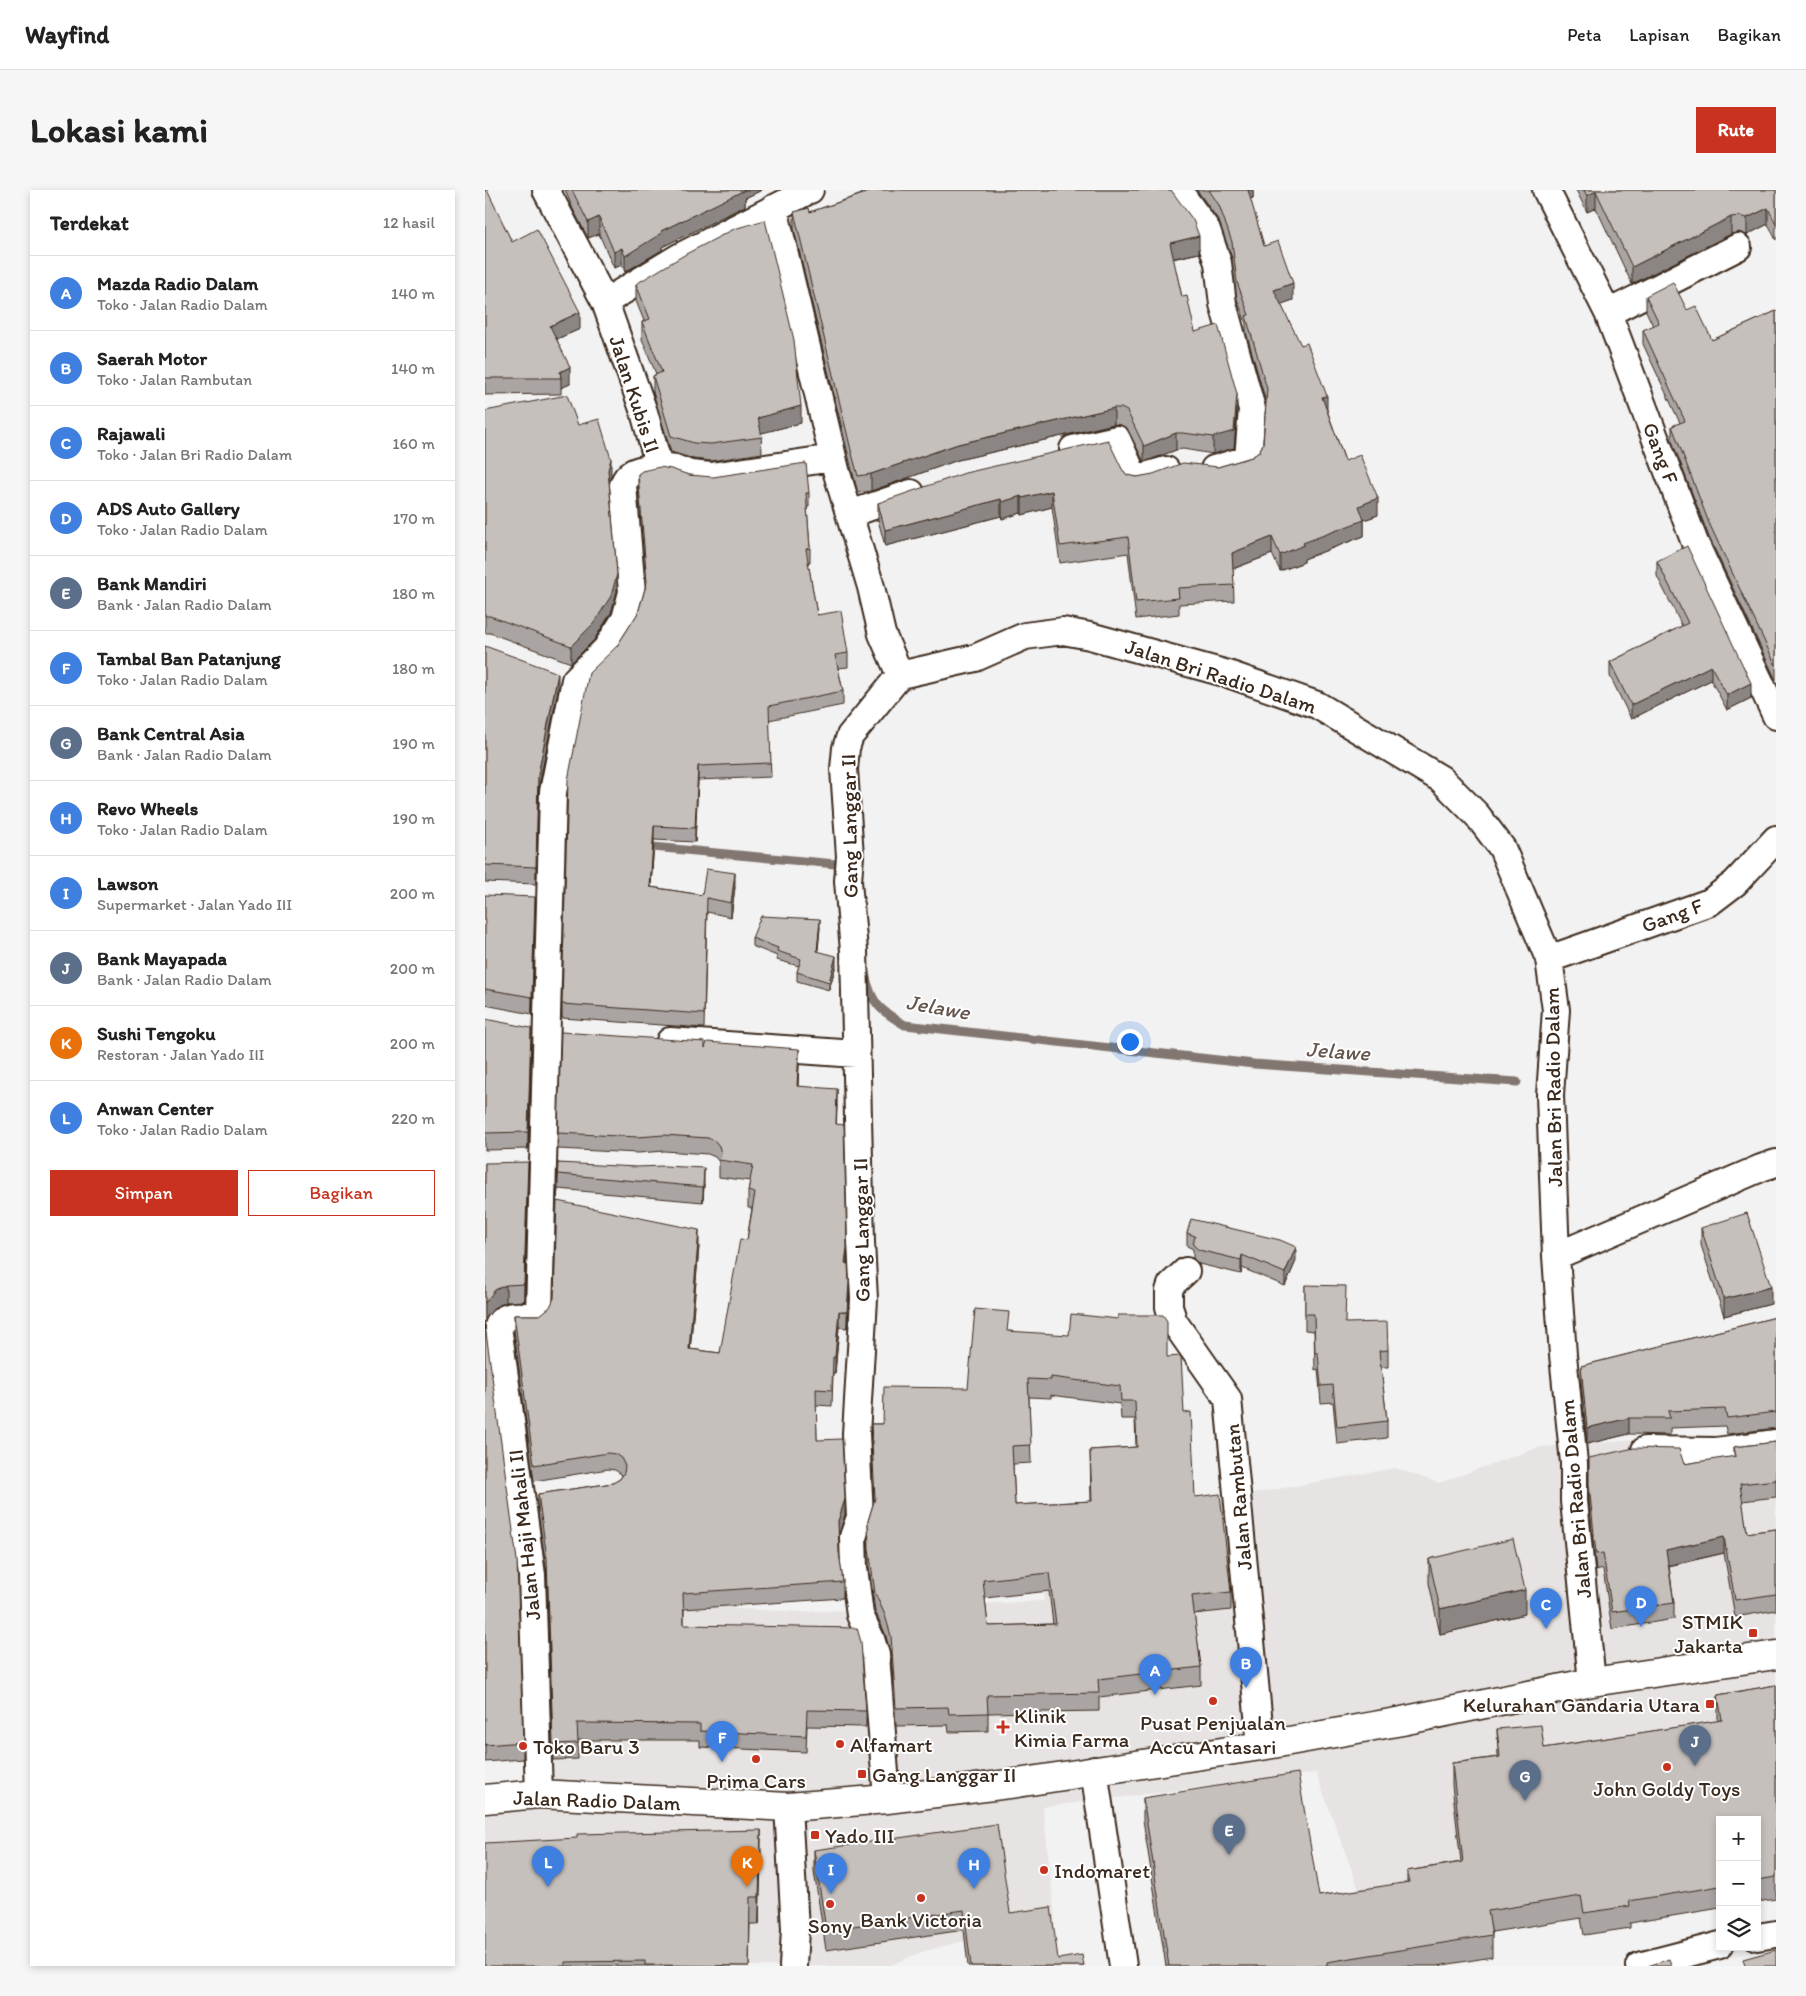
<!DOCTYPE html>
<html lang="id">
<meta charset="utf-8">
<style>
:root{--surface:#fff;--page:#f6f6f6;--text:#222;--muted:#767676;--line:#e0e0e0;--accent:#c8321e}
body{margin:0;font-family:Itim,sans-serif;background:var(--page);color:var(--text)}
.controls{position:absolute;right:15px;bottom:15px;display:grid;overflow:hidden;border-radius:0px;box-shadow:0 2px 8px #0003}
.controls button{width:45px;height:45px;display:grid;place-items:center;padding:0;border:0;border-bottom:1px solid var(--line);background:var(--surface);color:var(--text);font:25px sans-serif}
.you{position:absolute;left:644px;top:851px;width:18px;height:18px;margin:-12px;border:4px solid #fff;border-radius:50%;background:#1a73e8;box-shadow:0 0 0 8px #1a73e833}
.badge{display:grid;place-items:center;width:32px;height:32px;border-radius:50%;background:var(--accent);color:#fff;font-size:16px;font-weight:700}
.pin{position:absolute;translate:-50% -41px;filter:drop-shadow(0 1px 2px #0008)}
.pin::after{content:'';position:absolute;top:26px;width:18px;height:15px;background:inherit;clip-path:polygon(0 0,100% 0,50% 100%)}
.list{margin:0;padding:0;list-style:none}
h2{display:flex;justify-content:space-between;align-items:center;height:65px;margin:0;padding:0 20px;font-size:21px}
h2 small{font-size:16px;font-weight:400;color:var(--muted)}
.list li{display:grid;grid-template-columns:32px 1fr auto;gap:15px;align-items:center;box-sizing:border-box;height:75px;padding:0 20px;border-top:1px solid var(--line)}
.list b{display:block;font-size:19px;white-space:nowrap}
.list p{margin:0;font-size:16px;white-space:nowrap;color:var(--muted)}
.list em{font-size:16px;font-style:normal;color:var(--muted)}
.actions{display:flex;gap:10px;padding:15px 20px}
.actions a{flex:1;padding:11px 0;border:1px solid var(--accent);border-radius:0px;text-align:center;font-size:18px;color:var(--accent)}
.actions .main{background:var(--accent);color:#fff}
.icon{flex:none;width:28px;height:28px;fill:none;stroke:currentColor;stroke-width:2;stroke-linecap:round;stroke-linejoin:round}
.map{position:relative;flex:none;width:1291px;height:1776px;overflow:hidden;border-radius:0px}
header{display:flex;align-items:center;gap:30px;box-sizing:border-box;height:70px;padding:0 25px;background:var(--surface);border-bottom:1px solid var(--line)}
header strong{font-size:24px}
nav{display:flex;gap:28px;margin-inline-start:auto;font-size:18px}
.intro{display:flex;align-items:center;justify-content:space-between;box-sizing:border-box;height:120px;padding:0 30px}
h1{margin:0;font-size:35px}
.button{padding:12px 22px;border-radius:0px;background:var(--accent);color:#fff;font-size:18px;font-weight:700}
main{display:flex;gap:30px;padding:0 30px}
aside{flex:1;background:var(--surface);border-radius:0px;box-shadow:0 2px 8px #0003}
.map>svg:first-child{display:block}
</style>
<header>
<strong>Wayfind</strong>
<nav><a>Peta</a><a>Lapisan</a><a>Bagikan</a></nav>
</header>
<div class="intro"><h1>Lokasi kami</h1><a class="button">Rute</a></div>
<main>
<aside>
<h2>Terdekat<small>12 hasil</small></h2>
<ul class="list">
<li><span class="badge" style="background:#3f7fe0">A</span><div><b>Mazda Radio Dalam</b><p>Toko · Jalan Radio Dalam</p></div><em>140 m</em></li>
<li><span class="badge" style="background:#3f7fe0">B</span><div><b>Saerah Motor</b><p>Toko · Jalan Rambutan</p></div><em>140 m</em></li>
<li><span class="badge" style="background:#3f7fe0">C</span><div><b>Rajawali</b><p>Toko · Jalan Bri Radio Dalam</p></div><em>160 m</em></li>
<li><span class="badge" style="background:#3f7fe0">D</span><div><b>ADS Auto Gallery</b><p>Toko · Jalan Radio Dalam</p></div><em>170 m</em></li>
<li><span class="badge" style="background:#5c6f8a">E</span><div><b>Bank Mandiri</b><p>Bank · Jalan Radio Dalam</p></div><em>180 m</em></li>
<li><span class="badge" style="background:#3f7fe0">F</span><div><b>Tambal Ban Patanjung</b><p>Toko · Jalan Radio Dalam</p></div><em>180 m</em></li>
<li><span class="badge" style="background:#5c6f8a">G</span><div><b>Bank Central Asia</b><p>Bank · Jalan Radio Dalam</p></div><em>190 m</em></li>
<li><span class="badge" style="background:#3f7fe0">H</span><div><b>Revo Wheels</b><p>Toko · Jalan Radio Dalam</p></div><em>190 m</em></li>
<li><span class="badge" style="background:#3f7fe0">I</span><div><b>Lawson</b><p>Supermarket · Jalan Yado III</p></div><em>200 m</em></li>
<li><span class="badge" style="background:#5c6f8a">J</span><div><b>Bank Mayapada</b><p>Bank · Jalan Radio Dalam</p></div><em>200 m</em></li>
<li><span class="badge" style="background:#e8710a">K</span><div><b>Sushi Tengoku</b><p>Restoran · Jalan Yado III</p></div><em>200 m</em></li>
<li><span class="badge" style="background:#3f7fe0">L</span><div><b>Anwan Center</b><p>Toko · Jalan Radio Dalam</p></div><em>220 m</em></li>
</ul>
<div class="actions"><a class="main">Simpan</a><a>Bagikan</a></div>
</aside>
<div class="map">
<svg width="1291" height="1776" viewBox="0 0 1291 1776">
<rect width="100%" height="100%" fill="#f3f2f2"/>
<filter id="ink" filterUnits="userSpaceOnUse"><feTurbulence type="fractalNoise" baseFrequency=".02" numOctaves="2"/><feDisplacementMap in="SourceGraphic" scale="10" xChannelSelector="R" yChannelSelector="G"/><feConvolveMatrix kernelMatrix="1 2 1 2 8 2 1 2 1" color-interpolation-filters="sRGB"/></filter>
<g filter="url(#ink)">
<path fill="#e6e3e2" d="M1291,1244V1620L1235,1630L876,1705L831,1583L558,1617L570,1729L439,1761L404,1776H0V1595L56,1590L46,1367L138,1358L246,1411L252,1419L319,1422L559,1411L557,1371L738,1309L910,1278L954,1293L1055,1257L1156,1250L1258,1249Z"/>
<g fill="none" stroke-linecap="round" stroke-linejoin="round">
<path stroke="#827770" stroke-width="9" d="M157,656L361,675
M380,784C387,814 394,820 420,835L769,874L1032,892"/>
<defs>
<path id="street" d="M61,0L120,112L159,222L174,276L190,278L205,284L226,286L348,268
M693,0L722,40L733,73L738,114L767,219L763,269L729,279
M1061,0L1123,123L1210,353L1291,526
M289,18L351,280L386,397L397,444L415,485
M120,112L194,67L325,0
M1123,123L1253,57
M588,259L632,249L650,289L681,280
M365,324L426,303
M415,485L490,468L540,446L578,441L605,446L743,484L832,515L956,589L992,625L1017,658L1064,769L1071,820L1065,905L1071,1066L1078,1165L1089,1273V1311L1107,1492
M1064,769L1225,712L1250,693L1291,649
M185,851L371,864
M1071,1066L1276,978L1291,973
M701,1081L686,1095L684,1101V1117L689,1132L743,1209L776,1556
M1160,1260L1231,1261L1291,1253
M609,1580L638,1776
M54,1604L47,1385L13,1136C19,1122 37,1126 50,1127L54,1123L68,602L90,490L121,459L140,429L147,402L138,295C144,278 158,280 174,276
M402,1609L391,1465L386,1449L375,1425L369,1378L368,1347L375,1327L371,1244L379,1109L376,1052L369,761L363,691L365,666L359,579L361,558L365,546L415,485
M303,1617L310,1739L308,1776
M1272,1747L1291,1744
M1154,1776L1235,1755"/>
<path id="secondary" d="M0,1609L54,1604L303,1617L402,1609L532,1593L776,1556L917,1531L1107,1492L1291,1465"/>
</defs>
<use href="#street" stroke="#3b2a1e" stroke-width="30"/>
<use href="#secondary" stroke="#3b2a1e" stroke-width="31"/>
<use href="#street" stroke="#fff" stroke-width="26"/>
<use href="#secondary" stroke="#fff" stroke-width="28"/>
</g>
<path fill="#aaa5a3" stroke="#3b2a1e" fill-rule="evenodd" d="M0,0L27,52L95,139L72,149L85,194L76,198V204L0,205Z
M80,0H277L260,8V16L177,57V60L140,82L137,75L129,78L114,44L103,48L88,19Z
M375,0H686L714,63L688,69L697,107L710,142L752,220L749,258L728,264L698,259L691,260L659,272L642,238L636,235L629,234L473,270L386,301L373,303L366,276L309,39V22H325L377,4Z
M712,0H768V8L765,9L779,56L808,110L796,114L842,220L860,271L893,325L879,330V346L819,369V372L795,381L787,364L748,379L749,411L694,414V424L651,429L643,363L575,373L567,317L537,325L536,323L517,329L516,326L400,356L393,330V313L637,279L642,285L652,287L733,277L767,267L774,262L778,254L781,212L761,142V133L752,109L747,68L734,31Z
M1091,0H1291V50L1283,34L1262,45L1254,42L1246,44L1147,94L1111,18L1102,22Z
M151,94L316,233L276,243L277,263L226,271L209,269L186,262L168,202V186L171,184L157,149V132L159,131L151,111Z
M1161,106L1202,120L1227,150L1291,121V490L1224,347L1187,251V236L1195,233L1158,154V140L1168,136L1161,121Z
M0,221L93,235L126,286L124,292L132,401L126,423L109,450L86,473L5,443H0Z
M153,284L204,285L324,303V317H322L325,358V372H323L332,425L363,463V477L353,478L358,501V515L284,530L286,587L213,590L210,652L169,650L166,697L217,705L250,697L246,727L222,722L219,838L77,828V814L132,456L153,423L161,395L153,298Z
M1172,371L1266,508L1242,520L1226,490L1146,529L1125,486V472L1197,436L1172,386Z
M0,456L73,500L53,601L51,694L0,692Z
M0,705L50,724L47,824L0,815Z
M335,737L333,761L351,775L344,800L312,791V782L314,776L292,770V766L267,756V748Z
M0,829L46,854L43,959L0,960Z
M220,858L314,875L313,896L352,915L351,934L362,1074L364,1109L362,1138L354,1137L350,1183H348L347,1216L331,1215L332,1250L360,1325L353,1346L354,1362L358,1392V1408L199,1419V1435L381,1521V1537L322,1536L321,1562L215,1557V1550H93V1569L68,1570L62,1384L53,1321V1304L128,1293L135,1289L137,1286L136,1284L130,1280L123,1279L49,1291L29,1141V1125H55L214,1056L205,1159L235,1163L262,1050L267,1018H263V1001L265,991L234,987V972L230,967L223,964L179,961L153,963L73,959V943Z
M0,973L43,989L39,1111L21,1112L10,1117L0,1129Z
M73,973L219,994L218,1012L73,999L72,1008Z
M1216,1038L1286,1114L1239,1126L1216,1055Z
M702,1043L811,1071L800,1096L757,1078L756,1084L714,1074L708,1068V1059L702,1056Z
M820,1095L860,1133L903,1160V1177H896L902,1231V1248L852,1254L848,1212L836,1213L833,1179L830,1180L829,1141L820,1140Z
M1291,1127V1238L1242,1244L1240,1236L1185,1238V1245L1144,1244L1102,1254L1096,1192V1176Z
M0,1135L38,1552V1569L0,1572Z
M524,1141L682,1167L699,1223L710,1307L746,1402V1420L709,1424L716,1477V1495L614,1507V1521L503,1523V1541L464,1542L463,1535L411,1536L406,1464L400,1443L390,1421L384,1377L383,1331L389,1311L386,1252V1234H398L483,1198ZM566,1205L635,1214L636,1229H650L651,1257L605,1260L606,1311L530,1315L528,1274L546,1273L544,1207L566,1208ZM564,1401L568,1434L503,1436L500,1408Z
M1291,1252V1307L1257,1311L1262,1343L1291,1339V1420L1250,1427L1239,1363L1184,1376L1189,1413V1429L1127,1439L1118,1379L1111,1381L1104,1310V1268L1199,1274L1249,1267V1257Z
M944,1369L1040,1424L955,1444L944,1393Z
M1291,1495V1709L1272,1712V1630H1235V1718L1145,1733V1738L1099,1745L1096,1728L1007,1742V1767L952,1776H681L658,1630V1608L834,1706L922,1693V1681L976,1672L967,1595V1573L1013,1567L1012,1539L1059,1558L1233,1531V1505Z
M329,1660L525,1723L573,1769L599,1776H483L479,1740L341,1760L329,1681Z
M276,1667L274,1734H265L264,1776H0Z"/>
<path fill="#8b8684" stroke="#3b2a1e" d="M259,0H277L260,8V16L177,57V60L140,82V66L176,41Z
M761,0H768V8L761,10Z
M1111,1V18L1102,22V6Z
M1283,18V34L1262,45V28Z
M114,27V44L103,48V32Z
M1246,27V44L1147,94V77Z
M714,46V63L685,69V53Z
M137,58V75L129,78V62Z
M808,93V110L789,117V100Z
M95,122V139L65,152V136Z
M85,177V194L76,198V188L75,182Z
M752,204V220L749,258L728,264V247Z
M842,206V222L837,207Z
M316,216V233L273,244V228Z
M629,218V234L473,270L386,301V284L473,254Z
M691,243V260L659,272V256Z
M126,269V286L123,296V280Z
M567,301V317L537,325V308Z
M536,306V323L517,329V312Z
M893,308V325L879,330V346L819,369V372L795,381V365L818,353L874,316Z
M516,309V326L400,356V340Z
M787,347V364L747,379V363Z
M132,384V401L126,423L109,450L86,473V456Z
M1226,476V490L1146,529V515Z
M73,483V500L53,601L51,694L53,585Z
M1266,493V508L1242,520V505Z
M213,576V590L210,652V638Z
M169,636V650L165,711V697Z
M250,683V697L246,727V713Z
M50,707V724L47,824V807Z
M335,729V737L332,769V761Z
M351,766V775L344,800V792Z
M46,838V854L43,959V942Z
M314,859V875L312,912V896Z
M352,899V915L351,950V934Z
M43,972V989L39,1111V1094Z
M219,978V994L218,1012V997Z
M73,984V999L72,1008V992Z
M214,1040V1056L204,1175V1159Z
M811,1057V1071L800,1096V1083Z
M362,1058V1075L360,1073Z
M757,1065V1078L756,1084V1070Z
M364,1093V1109L362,1138V1122Z
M21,1095V1112L10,1117L0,1129V1111L10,1100Z
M1286,1097V1114L1239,1126V1109Z
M354,1121V1137L350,1183V1167Z
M1144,1228V1244L1102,1254V1238Z
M360,1309V1325L353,1347V1331Z
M1239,1347V1363L1181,1376V1360Z
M1040,1400V1424L955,1444V1419Z
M276,1640V1667L274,1734V1707Z"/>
<path fill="#c6c0bd" stroke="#3b2a1e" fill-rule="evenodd" d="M0,0H2L27,52L52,39L95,122L65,136L85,177L75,182L76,188H0Z
M87,0H260L176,41L177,43L140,66L137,58L129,62L114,27L103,32Z
M383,0H686L708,30L714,46L685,53L697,107L702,106L710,142L733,135L752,204L749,241L728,247L698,243H691L659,256L642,221L636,218H629L473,254L386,284L373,286L366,260L309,22L324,18L325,22L384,2Z
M724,0H763L779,56L793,51L808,93L789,100L816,155L822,153L842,206L837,207L860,271L875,265L893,308L874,316L879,330L818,353L819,355L795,365L787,347L747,363L749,395L693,398L694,408L651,412L643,347L575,356L567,301L537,308L536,306L517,312L516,309L400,340L393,313L480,283L623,250L637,279L642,285L652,287L668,284L698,273L733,277L767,267L774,262L778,254L782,199L761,126L764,125L752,92L747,52L734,15Z
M1099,0H1291V34L1283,18L1262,28L1254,26L1246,27L1147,77L1111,1L1102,6Z
M280,30L309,150L316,216L273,228L277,247L226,254L209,253L186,246L168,186L177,182L157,132L165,129L151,94L201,64L249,39Z
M1188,92L1202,120L1211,116L1227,150L1291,121V476L1224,333L1187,236L1200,231L1158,140L1174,133L1161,106Z
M82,205L93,235L114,229L126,269L123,280L132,384L126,406L109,433L86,456L5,426H0V221Z
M321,273L324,303H321L325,358L321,359L332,425L356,421L363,463L350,465L358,501L284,516L286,573L213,576L210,638L169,636L165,697L217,705L221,679L250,683L246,713L222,708L219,824L77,814L83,590L104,483L132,456L153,423L162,392L153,284L157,281L175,277L186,279L204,285L228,287Z
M1202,356L1266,493L1242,505L1226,476L1146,515L1125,472L1203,433L1172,371Z
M0,456L73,483L53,585L51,677L0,675Z
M0,705L50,707L47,807L0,799Z
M276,726L335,729L332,761L351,766L344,792L312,782L316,769L292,761L293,758L267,748Z
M0,829L46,838L43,942L0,943Z
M76,842L220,852V858L222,852L314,859L312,896L352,899L351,934L359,935L362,1058L360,1073L363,1074L364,1093L362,1122L354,1121L350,1167H348L347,1200L331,1199L332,1250L357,1249L360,1309L353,1331L354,1362L358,1392L198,1403L199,1435L372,1438L376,1452L381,1521L322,1520L321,1546L215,1541V1534L92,1533L93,1553L68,1554L62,1368L53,1304L128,1293L135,1289L139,1283L140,1276L136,1268L130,1264L123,1263L49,1275L29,1125H55L65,1117L69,1108L72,1011L214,1040L204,1159L235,1163L255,1049L262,1050L270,1003L263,1001L268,975L234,970L236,963L234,956L230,951L223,948L179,945L153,947L73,943Z
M43,972L39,1094L21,1095L10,1100L0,1113V973Z
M73,973L152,977L179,976L219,978L218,997L73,984L72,992Z
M1262,1023L1286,1097L1239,1109L1216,1038Z
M706,1029L795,1050L811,1057L800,1083L757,1065L756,1070L714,1060L708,1055L710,1046L702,1043Z
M820,1095L861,1096L860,1133L902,1132L903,1160L894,1161L902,1231L852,1237L848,1195L836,1196L833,1163H830L829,1124H820Z
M490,1119L524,1122L522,1141L584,1145L586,1124L633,1129V1125H678L682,1131V1167L696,1166L699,1223L706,1222L710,1307L735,1304L746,1402L707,1406L716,1477L613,1489L614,1503L502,1505L503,1523L464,1524L463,1517L411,1518L406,1446L400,1425L390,1403L384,1359L383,1331L390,1308L386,1234H398L399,1197L483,1198ZM566,1187L635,1196L636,1211H650L652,1257L605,1260L607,1311L530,1315L527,1256L546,1255L543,1189L566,1190ZM564,1383L571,1434L503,1436L498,1390Z
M1291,1127V1222L1242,1228L1240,1219L1183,1221L1185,1228H1144L1102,1238L1096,1176Z
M0,1135L32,1370L38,1552L0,1555Z
M1291,1252V1290L1255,1294L1262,1343L1291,1339V1404L1250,1410L1239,1347L1181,1360L1189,1413L1127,1422L1118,1363L1111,1364L1104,1294V1268L1149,1258L1194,1259L1199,1274L1251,1266L1249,1257Z
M1028,1349L1040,1400L955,1419L944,1369Z
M1291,1495V1687L1272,1690V1630H1235V1696L1144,1711L1145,1716L1099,1723L1096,1706L1003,1721L1007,1745L842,1772V1775L839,1776H684L658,1608L813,1583L834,1706L924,1692L922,1681L978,1672L967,1573L1015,1567L1012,1539L1056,1535L1059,1558L1237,1530L1233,1505Z
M512,1634L525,1723L566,1717L573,1769L597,1765L599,1776H486L479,1720L341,1740L329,1660Z
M276,1640L274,1707H265L264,1776L160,1775V1771L80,1772V1776H0V1653L92,1648V1644Z
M1291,1760V1776H1260L1258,1769Z
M1184,1769L1186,1776H1163Z"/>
</g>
<g fill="#c8321e" stroke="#fff" stroke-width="2">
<rect x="1263" y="1438" width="10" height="10" rx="2.5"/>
<circle cx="728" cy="1511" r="5"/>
<rect x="1220" y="1509" width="10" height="10" rx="2.5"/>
<path d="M515.5 1529.5h5v5h5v5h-5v5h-5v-5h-5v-5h5z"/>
<circle cx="355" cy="1554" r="5"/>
<circle cx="38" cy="1556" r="5"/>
<circle cx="271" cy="1569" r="5"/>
<circle cx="1182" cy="1577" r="5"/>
<rect x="372" y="1579" width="10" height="10" rx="2.5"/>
<rect x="325" y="1640" width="10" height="10" rx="2.5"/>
<circle cx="559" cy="1680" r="5"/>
<circle cx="436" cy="1708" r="5"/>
<circle cx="345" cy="1714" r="5"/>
</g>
<g text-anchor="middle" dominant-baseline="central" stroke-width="4" stroke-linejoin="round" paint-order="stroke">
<g font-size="21" fill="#3b2a1e" stroke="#fff">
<text transform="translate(150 204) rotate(72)">Jalan Kubis II</text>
<text transform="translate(1176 263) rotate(69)">Gang F</text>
<text transform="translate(736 486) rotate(18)">Jalan Bri Radio Dalam</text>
<text transform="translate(364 636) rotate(-91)">Gang Langgar II</text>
<text transform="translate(1187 725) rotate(-20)">Gang F</text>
<text transform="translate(1068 897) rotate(-91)">Jalan Bri Radio Dalam</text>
<text transform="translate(376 1040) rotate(-91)">Gang Langgar II</text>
<text transform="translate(753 1307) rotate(-95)">Jalan Rambutan</text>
<text transform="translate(1090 1309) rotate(-95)">Jalan Bri Radio Dalam</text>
<text transform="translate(39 1345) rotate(-96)">Jalan Haji Mahali II</text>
<text transform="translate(112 1610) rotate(2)">Jalan Radio Dalam</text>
</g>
<g font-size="21" fill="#3b2a1e" stroke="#fff" text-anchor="start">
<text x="1258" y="1431" text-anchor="end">STMIK<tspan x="1258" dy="24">Jakarta</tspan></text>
<text x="1215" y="1514" text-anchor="end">Kelurahan Gandaria Utara</text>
<text x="529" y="1525">Klinik<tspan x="529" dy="24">Kimia Farma</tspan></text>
<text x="728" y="1532" text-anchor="middle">Pusat Penjualan<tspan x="728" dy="24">Accu Antasari</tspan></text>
<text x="365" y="1554">Alfamart</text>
<text x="48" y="1556">Toko Baru 3</text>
<text x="387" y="1584">Gang Langgar II</text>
<text x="271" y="1590" text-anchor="middle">Prima Cars</text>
<text x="1182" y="1598" text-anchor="middle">John Goldy Toys</text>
<text x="340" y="1645">Yado III</text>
<text x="569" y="1680">Indomaret</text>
<text x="436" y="1729" text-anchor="middle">Bank Victoria</text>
<text x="345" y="1735" text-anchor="middle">Sony</text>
</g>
<g font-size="22" font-style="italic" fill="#65574e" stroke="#fff">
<text transform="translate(453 817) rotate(10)">Jelawe</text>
<text transform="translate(853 861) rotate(4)">Jelawe</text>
</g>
</g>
</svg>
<div class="controls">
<button>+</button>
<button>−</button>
<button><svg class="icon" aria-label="layers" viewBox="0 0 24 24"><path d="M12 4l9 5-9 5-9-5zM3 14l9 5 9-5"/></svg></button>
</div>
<div class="you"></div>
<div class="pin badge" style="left:670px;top:1505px;background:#3f7fe0">A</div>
<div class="pin badge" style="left:761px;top:1498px;background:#3f7fe0">B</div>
<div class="pin badge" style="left:1061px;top:1439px;background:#3f7fe0">C</div>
<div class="pin badge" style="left:1156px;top:1437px;background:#3f7fe0">D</div>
<div class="pin badge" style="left:744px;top:1665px;background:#5c6f8a">E</div>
<div class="pin badge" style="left:237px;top:1572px;background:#3f7fe0">F</div>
<div class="pin badge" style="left:1040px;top:1611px;background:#5c6f8a">G</div>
<div class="pin badge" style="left:489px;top:1699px;background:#3f7fe0">H</div>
<div class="pin badge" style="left:346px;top:1704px;background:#3f7fe0">I</div>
<div class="pin badge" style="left:1210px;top:1576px;background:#5c6f8a">J</div>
<div class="pin badge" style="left:262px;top:1697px;background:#e8710a">K</div>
<div class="pin badge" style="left:63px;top:1697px;background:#3f7fe0">L</div>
</div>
</main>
